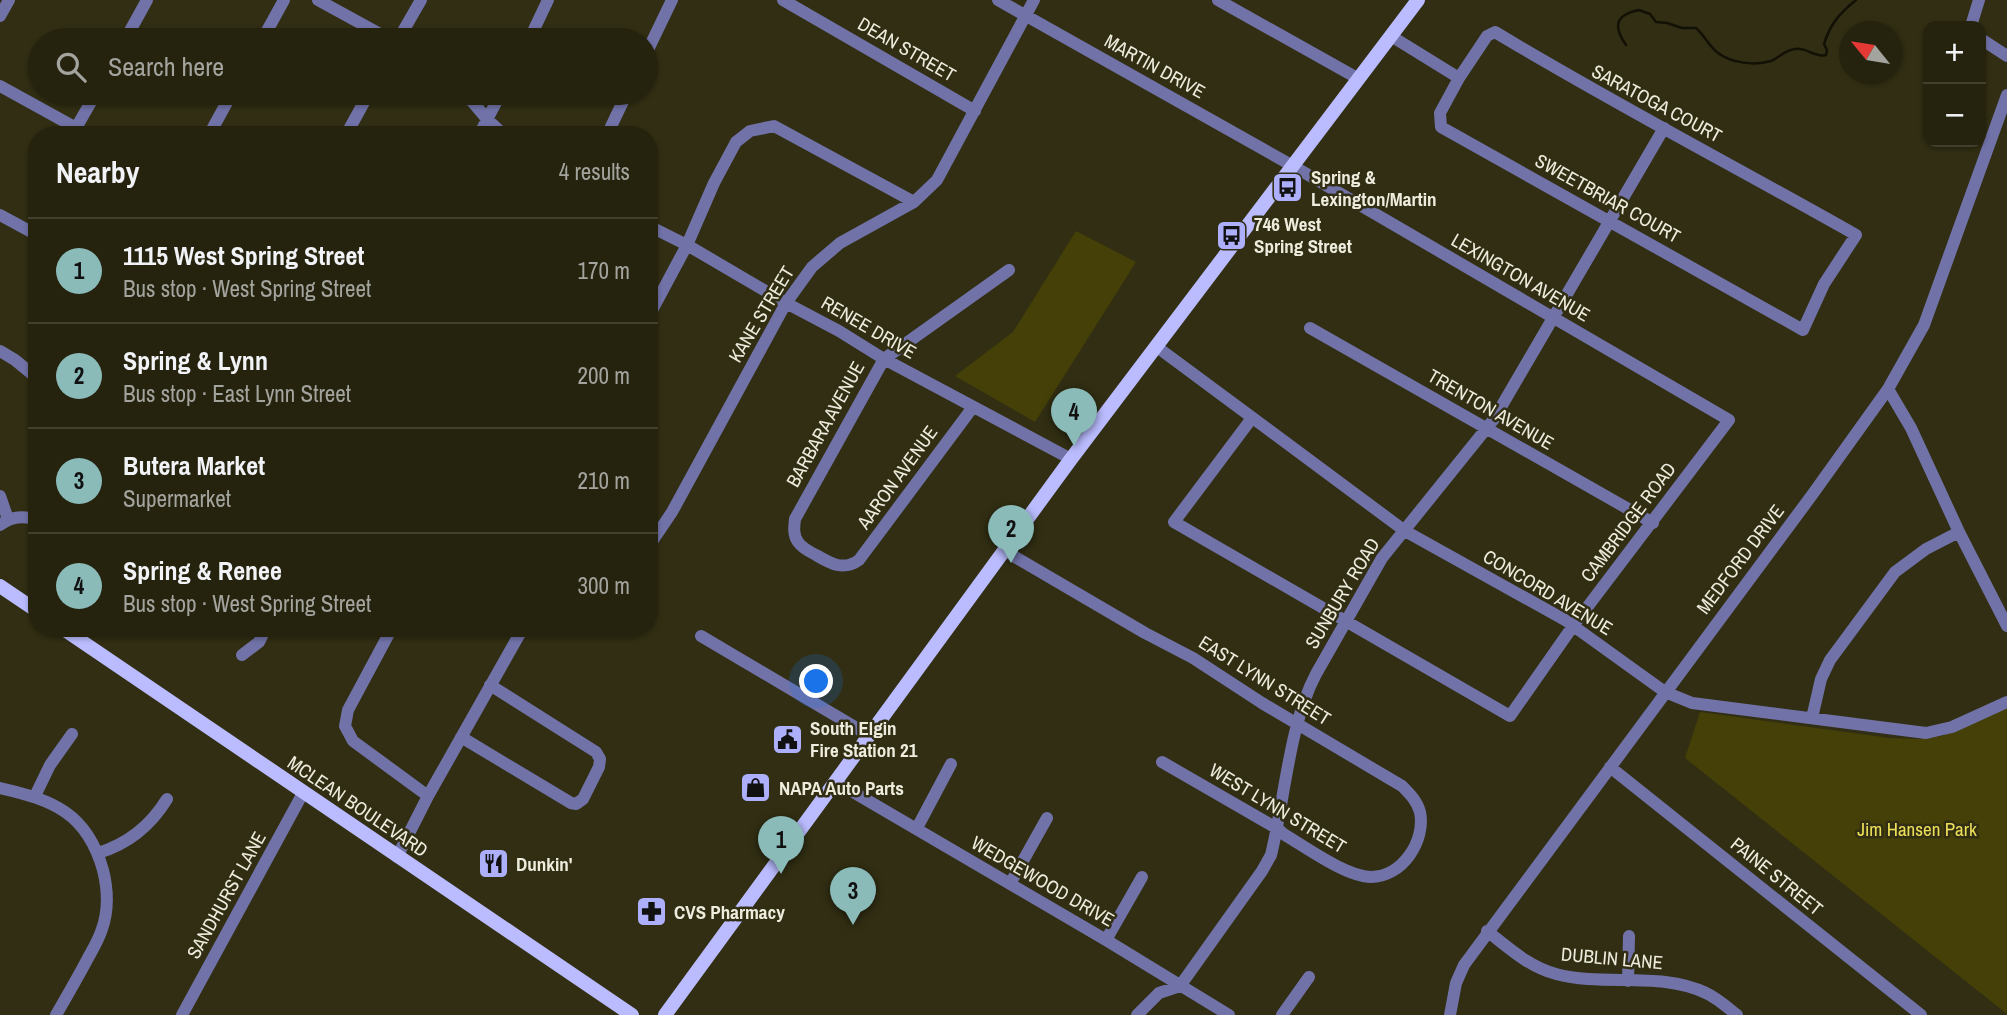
<!DOCTYPE html>
<meta charset="utf-8">
<style>
:root{--surface:#25220e;--page:#312f1c;--text:#f1f3f6;--muted:#a3a49e;--line:#423f2e;--accent:#8bbbb9}
body{margin:0;font-family:"Archivo Narrow",sans-serif;background:var(--page);color:var(--text)}
.controls{position:absolute;right:21px;top:21px;display:grid;overflow:hidden;border-radius:14px;box-shadow:0 2px 5px #0004}
.controls button{width:63px;height:63px;display:grid;place-items:center;padding:0;border:0;border-bottom:2px solid var(--line);background:var(--surface);color:var(--text);font:35px sans-serif}
.compass{position:absolute;left:1839px;top:21px;width:63px;height:63px;border-radius:50%;background:var(--surface);box-shadow:0 2px 5px #0004;rotate:300deg}
.you{position:absolute;left:817px;top:682px;width:24px;height:24px;margin:-18px;border:5px solid #fff;border-radius:50%;background:#1a73e8;box-shadow:0 0 0 10px #1a73e833}
.badge{display:grid;place-items:center;width:46px;height:46px;border-radius:50%;background:var(--accent);color:#111;font-size:23px;font-weight:700}
.pin{position:absolute;translate:-50% -58px;filter:drop-shadow(0 2px 4px #0008)}
.pin::after{content:'';position:absolute;top:37px;width:24px;height:21px;background:inherit;clip-path:polygon(0 0,100% 0,50% 100%)}
.list{margin:0;padding:0;list-style:none}
h2{display:flex;justify-content:space-between;align-items:center;height:91px;margin:0;padding:0 28px;font-size:30px}
h2 small{font-size:23px;font-weight:400;color:var(--muted)}
.list li{display:grid;grid-template-columns:46px 1fr auto;gap:21px;align-items:center;box-sizing:border-box;height:105px;padding:0 28px;border-top:2px solid var(--line)}
.list b{display:block;font-size:26px;white-space:nowrap}
.list p{margin:0;font-size:23px;white-space:nowrap;color:var(--muted)}
.list em{font-size:23px;font-style:normal;color:var(--muted)}
.icon{flex:none;width:38px;height:38px;fill:none;stroke:currentColor;stroke-width:2;stroke-linecap:round;stroke-linejoin:round}
.map{position:relative;flex:none;width:2007px;height:1015px;overflow:hidden}
.search{position:absolute;background:var(--surface);box-shadow:0 2px 5px #0004;left:28px;top:28px;width:630px;height:77px;display:flex;align-items:center;gap:18px;box-sizing:border-box;padding:0 24px;border-radius:38px;color:var(--muted);font-size:26px}
.panel{position:absolute;background:var(--surface);box-shadow:0 2px 5px #0004;left:28px;top:126px;width:630px;height:511px;border-radius:28px}
.map>svg:first-child{display:block}
</style>
<div class="map">
<svg width="2007" height="1015" viewBox="0 0 2007 1015">
<rect width="100%" height="100%" fill="#312e13"/>
<path fill="#454007" d="M1076,231L1136,262L1035,422L955,376L1013,332Z
M2007,708V1014L1685,758L1700,712L1890,738L1919,739L1942,736Z"/>
<g fill="none" stroke-linecap="round" stroke-linejoin="round">
<path stroke="#131105" stroke-width="2.5" d="M1626,45C1613,26 1615,15 1639,10L1650,14L1656,22L1667,23L1682,28H1696C1705,36 1709,46 1718,53C1731,63 1755,66 1771,61C1780,57 1785,50 1795,49C1807,47 1814,58 1826,55L1827,50L1824,44C1830,24 1840,13 1856,0"/>
<path stroke="#7172a8" stroke-width="12" d="M318,0L391,40
M783,0L975,111
M998,0L1293,166L1729,420L1573,626L1510,716L1174,522L1252,418
M1218,0L1359,79
M0,16L9,0
M1971,26L1979,0
M1495,32C1613,103 1736,167 1856,235L1824,284L1803,330L1441,127L1440,113L1459,78L1487,36Z
M1391,36L1459,78
M1981,39L2007,56
M125,40L147,0
M262,40L284,0
M398,40L421,0
M529,40L548,0
M646,54L672,0
M0,86L89,135
M465,93L487,119L504,135
M76,128L96,93
M209,135L232,93
M346,135L369,93
M479,135L501,93
M607,135L627,93
M0,215L37,235
M649,226L687,245L786,303L839,331L884,359L1071,459
M649,316L687,245L714,183L736,142L750,131L774,126L914,202
M1310,328L1653,523
M1157,347L1405,531L1565,620L1665,692L1692,703L1926,733L1952,727L2007,702
M0,351L15,360L37,378
M1888,389L1911,428L1959,532L2007,626
M973,407L859,560C844,571 831,564 816,555C810,552 802,548 798,542C793,535 794,527 795,519L884,359L1009,270
M0,496L8,519
M0,525C12,516 23,516 37,519
M649,546L672,512L786,303L812,267L840,243L914,202L937,180L1034,0
M1005,549L1015,557L1145,633L1193,658L1262,703L1402,786C1410,794 1417,801 1420,812C1426,841 1402,877 1371,877C1347,877 1307,848 1285,835L1278,829L1162,762
M392,628L348,710L345,726L353,741L428,796
M701,636L870,736
M242,655L259,642L266,628
M1812,718L1821,679L1830,660L1895,572L1926,549L1959,532
M461,737L571,803L576,804L583,799L599,767L600,759L596,752L490,685
M1610,767L1921,1015
M836,782L1106,940L1229,1015
M0,788C53,800 87,813 103,870C108,890 109,909 102,929C99,939 93,949 88,958C78,977 67,996 56,1015
M35,796L50,765L72,734
M917,828L951,764
M98,853C128,844 151,825 167,799
M397,857L428,796L523,628
M1010,884L1047,818
M1487,931C1509,948 1529,967 1556,974C1604,987 1661,971 1706,993C1717,998 1727,1007 1737,1015
M1106,940L1142,877
M1628,981L1629,936
M182,1015L303,793
M1137,1015L1159,993L1180,986L1262,871L1271,855C1285,798 1289,725 1316,674L1382,558L1494,419L1664,128
M1282,1015L1309,977
M1450,1015L1456,983L1464,965L1812,495L1888,389L1924,325L2007,95"/>
<path stroke="#babcff" stroke-width="14" d="M0,586L37,611
M62,628L632,1015
M665,1015L1071,459L1418,0"/>
</g>
<defs>
<symbol id="bus-square" viewBox="-11 -11 22 22"><rect x="-9" y="-9" width="18" height="18" rx="4" fill="#adaffb" stroke="#312e13"/><path d="M-5-6H5V4H4V6H2V4H-2V6H-4V4H-5ZM-3.5-4V0h7V-4ZM-3.5 1.2v1.5H-2V1.2ZM2 1.2v1.5H3.5V1.2Z" fill="#111"/></symbol>
<symbol id="civic-square" viewBox="-11 -11 22 22"><rect x="-9" y="-9" width="18" height="18" rx="4" fill="#adaffb" stroke="#312e13"/><path d="M-.6-6.5H3V-4.5H.6V-3L4-1V1h2V6H-6V1h2V-1L-.6-3ZM-1.2 2.5V6h2.4V2.5Z" fill="#111"/></symbol>
<symbol id="shop-square" viewBox="-11 -11 22 22"><rect x="-9" y="-9" width="18" height="18" rx="4" fill="#adaffb" stroke="#312e13"/><path d="M-5-2.5h2.3a2.7 3.5 0 0 1 5.4 0H5L5.5 6h-11ZM-1.5-2.5h3a1.5 2.3 0 0 0-3 0Z" fill="#111"/></symbol>
<symbol id="restaurant-square" viewBox="-11 -11 22 22"><rect x="-9" y="-9" width="18" height="18" rx="4" fill="#adaffb" stroke="#312e13"/><path d="M-5-6h1v4h1v-4h1v4h1v-4h1v5L-1.5 .5V6h-2V.5L-5-1ZM5-6V6H3V1.5H1.5Q1.5-4 5-6Z" fill="#111"/></symbol>
<symbol id="pharmacy-square" viewBox="-11 -11 22 22"><rect x="-9" y="-9" width="18" height="18" rx="4" fill="#adaffb" stroke="#312e13"/><path d="M-2-6h4v4h4v4h-4v4h-4v-4h-4v-4h4Z" fill="#111"/></symbol>
</defs>
<g fill-rule="evenodd">
<use href="#bus-square" x="1270" y="170" width="35" height="35"/>
<use href="#bus-square" x="1214" y="218" width="35" height="35"/>
<use href="#civic-square" x="770" y="722" width="35" height="35"/>
<use href="#shop-square" x="738" y="770" width="35" height="35"/>
<use href="#restaurant-square" x="476" y="846" width="35" height="35"/>
<use href="#pharmacy-square" x="634" y="894" width="35" height="35"/>
</g>
<g text-anchor="middle" dominant-baseline="central" stroke-width="5" stroke-linejoin="round" paint-order="stroke">
<g font-size="19" fill="#eeeddd" stroke="#312e13">
<text transform="translate(907 49) rotate(30)">DEAN STREET</text>
<text transform="translate(1155 66) rotate(29)">MARTIN DRIVE</text>
<text transform="translate(1657 103) rotate(28)">SARATOGA COURT</text>
<text transform="translate(1608 198) rotate(29)">SWEETBRIAR COURT</text>
<text transform="translate(1521 277) rotate(30)">LEXINGTON AVENUE</text>
<text transform="translate(761 314) rotate(-59)">KANE STREET</text>
<text transform="translate(869 327) rotate(30)">RENEE DRIVE</text>
<text transform="translate(1491 409) rotate(30)">TRENTON AVENUE</text>
<text transform="translate(825 424) rotate(-61)">BARBARA AVENUE</text>
<text transform="translate(897 477) rotate(-54)">AARON AVENUE</text>
<text transform="translate(1628 522) rotate(-53)">CAMBRIDGE ROAD</text>
<text transform="translate(1740 559) rotate(-53)">MEDFORD DRIVE</text>
<text transform="translate(1548 592) rotate(31)">CONCORD AVENUE</text>
<text transform="translate(1342 593) rotate(-59)">SUNBURY ROAD</text>
<text transform="translate(1265 680) rotate(32)">EAST LYNN STREET</text>
<text transform="translate(358 806) rotate(34)">MCLEAN BOULEVARD</text>
<text transform="translate(1278 808) rotate(31)">WEST LYNN STREET</text>
<text transform="translate(1777 876) rotate(39)">PAINE STREET</text>
<text transform="translate(1043 881) rotate(30)">WEDGEWOOD DRIVE</text>
<text transform="translate(226 895) rotate(-61)">SANDHURST LANE</text>
<text transform="translate(1612 958) rotate(5)">DUBLIN LANE</text>
</g>
<g font-size="19" font-weight="bold" fill="#eeeddd" stroke="#312e13" text-anchor="start">
<text x="1311" y="177">Spring &amp;<tspan x="1311" dy="22">Lexington/Martin</tspan></text>
<text x="1254" y="224">746 West<tspan x="1254" dy="22">Spring Street</tspan></text>
<text x="810" y="728">South Elgin<tspan x="810" dy="22">Fire Station 21</tspan></text>
<text x="779" y="788">NAPA Auto Parts</text>
<text x="516" y="864">Dunkin'</text>
<text x="674" y="912">CVS Pharmacy</text>
</g>
<g font-size="19" fill="#ede059" stroke="#312e13">
<text x="1917" y="829">Jim Hansen Park</text>
</g>
</g>
</svg>
<div class="controls">
<button>+</button>
<button>−</button>
</div>
<svg class="compass" viewBox="-18 -18 36 36"><path d="M0-13l5 13h-10z" fill="#e53935"/><path d="M0 13l5-13h-10z" fill="#a3a49e"/></svg>
<div class="you"></div>
<div class="pin badge" style="left:781px;top:874px">1</div>
<div class="pin badge" style="left:1011px;top:563px">2</div>
<div class="pin badge" style="left:853px;top:925px">3</div>
<div class="pin badge" style="left:1074px;top:446px">4</div>
<div class="search"><svg class="icon" aria-label="search" viewBox="0 0 24 24"><circle cx="10" cy="10" r="6"/><path d="M15 15l6 6"/></svg>Search here</div>
<section class="panel">
<h2>Nearby<small>4 results</small></h2>
<ul class="list">
<li><span class="badge">1</span><div><b>1115 West Spring Street</b><p>Bus stop · West Spring Street</p></div><em>170 m</em></li>
<li><span class="badge">2</span><div><b>Spring &amp; Lynn</b><p>Bus stop · East Lynn Street</p></div><em>200 m</em></li>
<li><span class="badge">3</span><div><b>Butera Market</b><p>Supermarket</p></div><em>210 m</em></li>
<li><span class="badge">4</span><div><b>Spring &amp; Renee</b><p>Bus stop · West Spring Street</p></div><em>300 m</em></li>
</ul>
</section>
</div>
